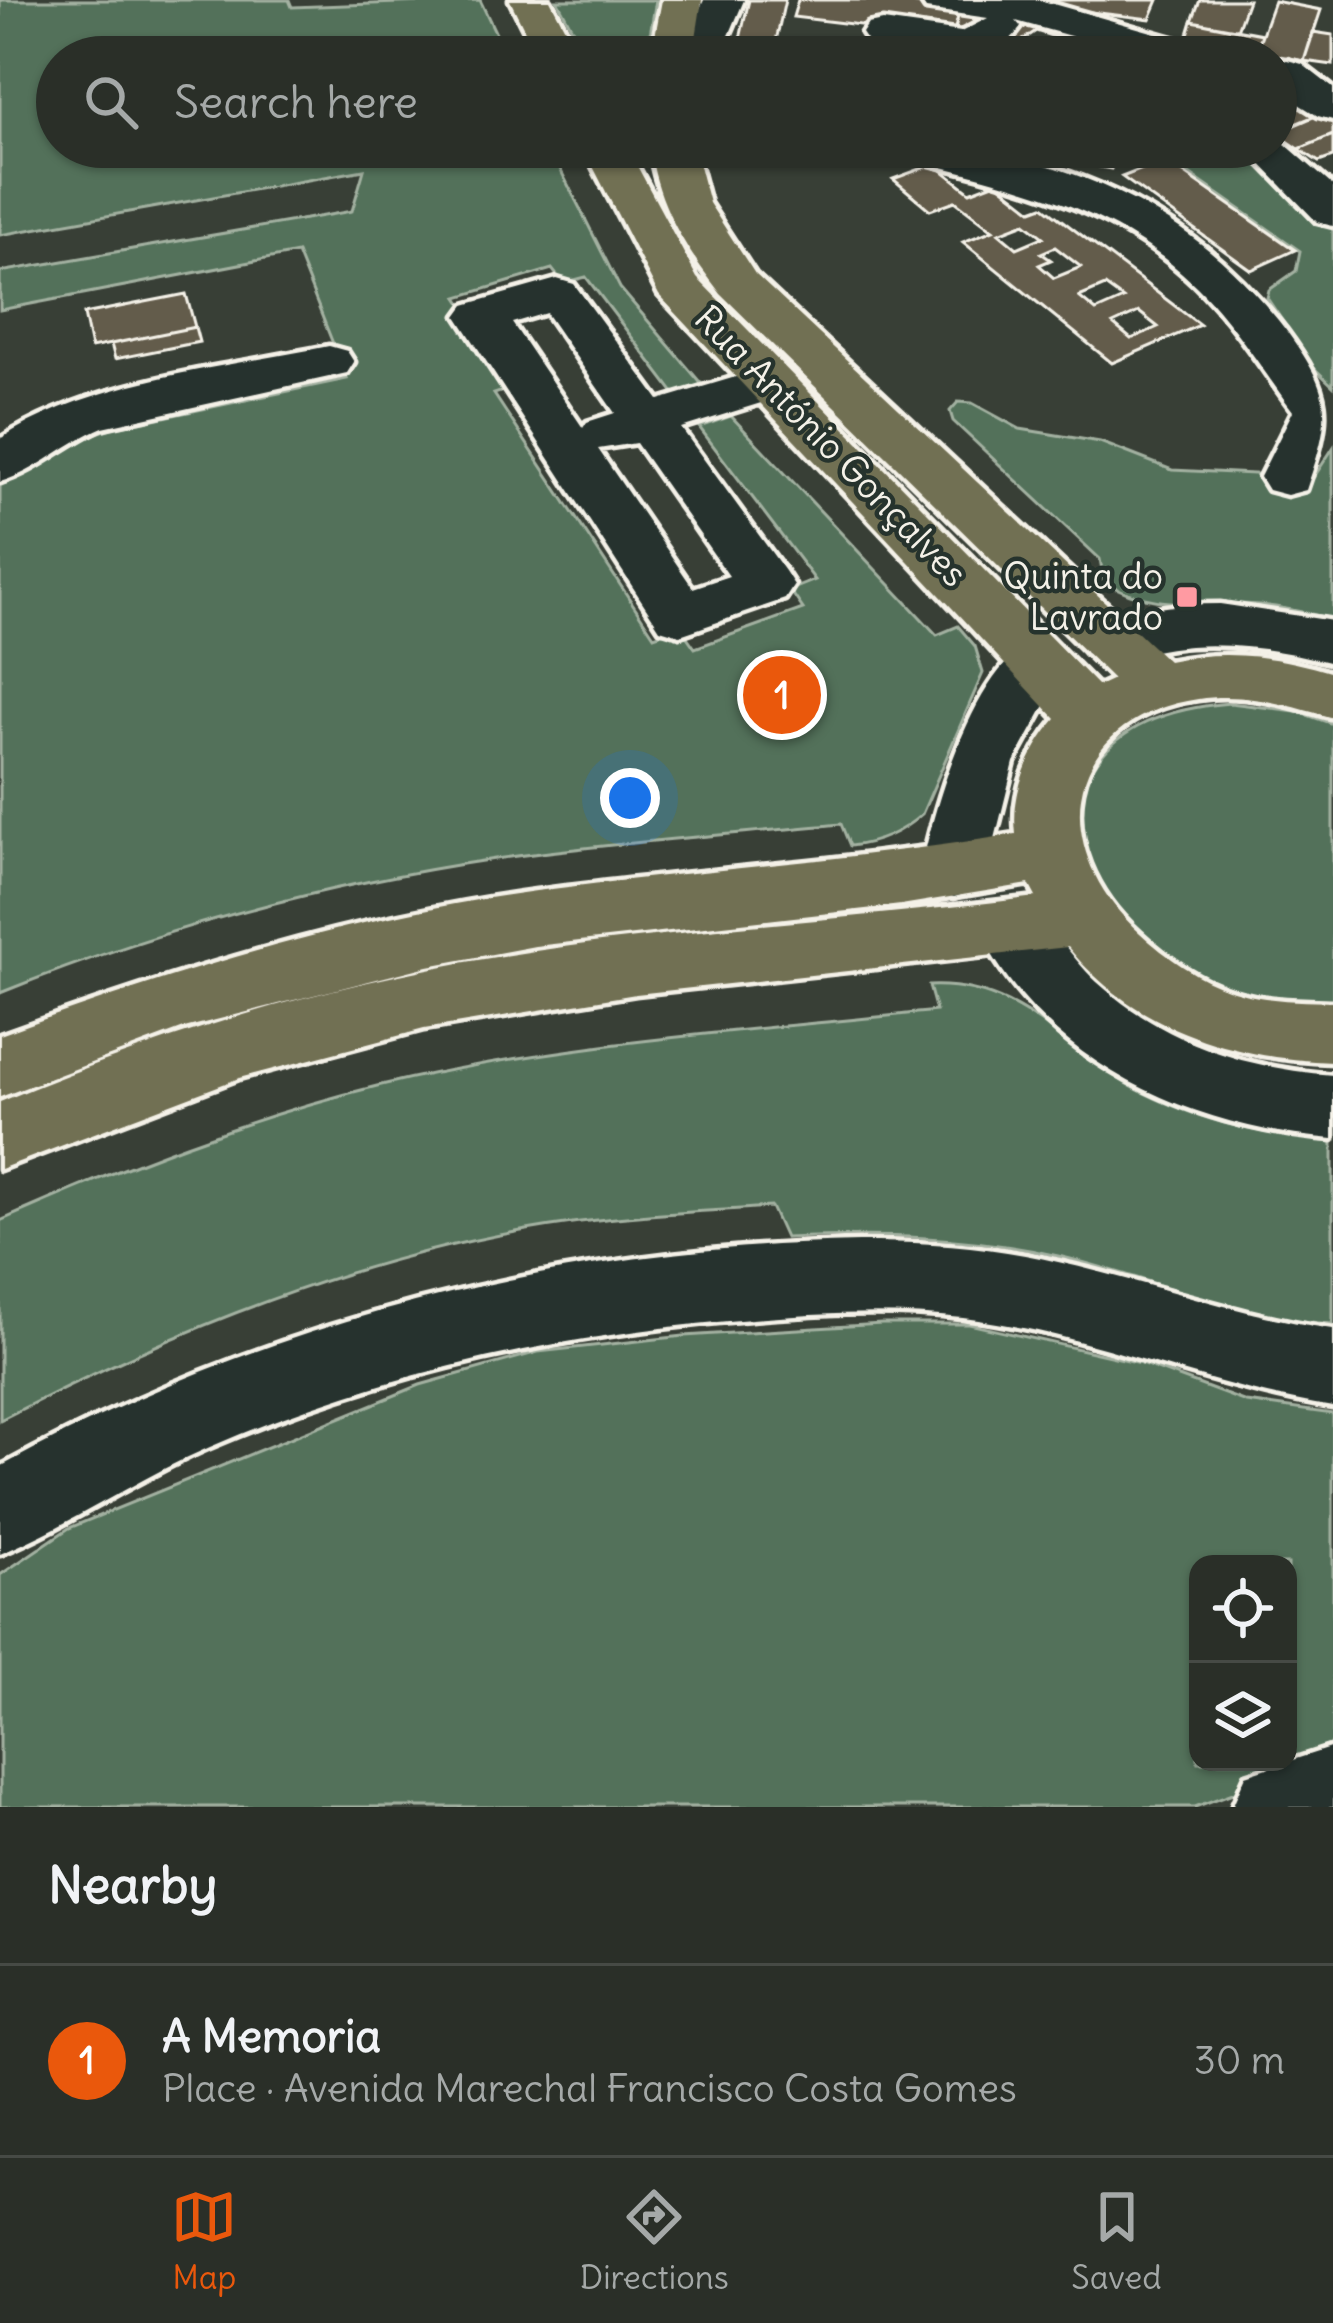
<!DOCTYPE html>
<meta charset="utf-8">
<style>
:root{--surface:#2a2f28;--page:#363b34;--text:#f1f3f6;--muted:#a5a9a8;--line:#464a45;--accent:#ea580c}
body{margin:0;font-family:Delius,sans-serif;background:var(--page);color:var(--text)}
.controls{position:absolute;right:36px;bottom:36px;display:grid;overflow:hidden;border-radius:24px;box-shadow:0 3px 9px #0004}
.controls button{width:108px;height:108px;display:grid;place-items:center;padding:0;border:0;border-bottom:3px solid var(--line);background:var(--surface);color:var(--text);font:60px sans-serif}
.you{position:absolute;left:630px;top:798px;width:42px;height:42px;margin:-30px;border:9px solid #fff;border-radius:50%;background:#1a73e8;box-shadow:0 0 0 18px #1a73e833}
.badge{display:grid;place-items:center;width:78px;height:78px;border-radius:50%;background:var(--accent);color:#fff;font-size:39px;font-weight:700}
.pin{position:absolute;translate:-50% -50%;border:6px solid #fff;box-shadow:0 3px 12px #0006}
.list{margin:0;padding:0;list-style:none}
h2{display:flex;justify-content:space-between;align-items:center;height:156px;margin:0;padding:0 48px;font-size:51px}
h2 small{font-size:39px;font-weight:400;color:var(--muted)}
.list li{display:grid;grid-template-columns:78px 1fr auto;gap:36px;align-items:center;box-sizing:border-box;height:192px;padding:0 48px;border-top:3px solid var(--line)}
.list b{display:block;font-size:45px;white-space:nowrap}
.list p{margin:0;font-size:39px;white-space:nowrap;color:var(--muted)}
.list em{font-size:39px;font-style:normal;color:var(--muted)}
.icon{flex:none;width:66px;height:66px;fill:none;stroke:currentColor;stroke-width:2;stroke-linecap:round;stroke-linejoin:round}
.map{position:relative;flex:none;width:1333px;height:1807px;overflow:hidden}
.search{position:absolute;background:var(--surface);box-shadow:0 3px 9px #0004;left:36px;right:36px;top:36px;height:132px;display:flex;align-items:center;gap:30px;box-sizing:border-box;padding:0 42px;border-radius:66px;color:var(--muted);font-size:45px}
.sheet{height:348px;background:var(--surface)}
nav{display:flex;justify-content:space-around;align-items:center;box-sizing:border-box;height:168px;border-top:3px solid var(--line);background:var(--surface);font-size:33px;color:var(--muted)}
nav a{display:grid;justify-items:center;gap:6px}
nav .on{color:var(--accent)}
.map>svg:first-child{display:block}
</style>
<div class="map">
<svg width="1333" height="1807" viewBox="0 0 1333 1807">
<rect width="100%" height="100%" fill="#383f36"/>
<filter id="ink" filterUnits="userSpaceOnUse"><feTurbulence type="fractalNoise" baseFrequency=".00833" numOctaves="2"/><feDisplacementMap in="SourceGraphic" scale="24" xChannelSelector="R" yChannelSelector="G"/><feConvolveMatrix kernelMatrix="1 2 1 2 8 2 1 2 1" color-interpolation-filters="sRGB"/></filter>
<g filter="url(#ink)">
<path fill="#52715a" stroke="#a3b1a1" stroke-width="3" fill-rule="evenodd" d="M0,0H289L292,7L480,0L507,57H57V147H549L620,288L705,388L677,397L586,277L563,283L552,269L458,297L518,386L494,394L654,636L680,627L695,648L803,609L790,590L815,580L699,427L731,416L937,635L958,626L975,646L983,673L922,814C901,833 878,843 850,846L841,824C726,835 609,843 495,859C326,884 158,929 0,993V486L74,441L111,428L347,379L297,253L0,310V272L352,211L364,170L0,235Z
M557,0H656L646,57H587Z
M1169,147H1259L1333,219V386L1290,345L1294,338L1267,298L1269,290L1296,271L1300,251L1162,155Z
M958,402L972,403L1020,429L1100,442L1172,470L1314,477L1333,448V619C1309,614 1284,607 1259,605C1207,600 1150,612 1104,581L1100,559L953,421L950,411Z
M1230,703L1296,711L1333,724V1001C1105,1022 953,725 1230,703Z
M929,986C1023,982 1061,1050 1138,1090C1198,1120 1266,1137 1333,1140V1324C1239,1318 1149,1277 1058,1256C968,1235 876,1234 785,1238L771,1207C716,1211 660,1213 606,1219C394,1241 188,1323 0,1420V1221C122,1167 247,1118 377,1086C560,1042 749,1031 936,1011Z
M882,1324H969L1141,1363L1246,1402L1333,1414V1756L1195,1807H0V1575L69,1528L420,1385L538,1352L684,1336ZM1198,1564H1288V1762H1198Z"/>
<path fill="#635c4c" stroke="#f4f1e8" stroke-width="3" fill-rule="evenodd" d="M749,0H785L776,41L740,39Z
M798,0H884L960,9L953,36L793,17Z
M988,0H1158L1150,19Z
M1200,0H1248L1237,30L1192,21Z
M1274,1L1321,10L1304,61L1256,51Z
M960,9L1010,15L953,36Z
M1024,21L1100,38L1081,57H995L981,52ZM1036,31L1058,38L1043,53L1017,44Z
M1192,21L1262,34L1256,51L1185,44Z
M1313,32L1333,35V65L1304,61Z
M1100,38L1162,57H1081Z
M1295,98L1320,114L1280,130L1276,105Z
M1320,114L1333,123V135L1299,149L1276,133Z
M1333,135V157L1319,162L1299,149Z
M994,147H1119L1111,169Z
M1165,160L1295,250L1251,270L1122,177Z
M934,164L970,192L996,182L1032,210L1043,206L1200,325L1112,363L963,242L993,230L955,201L930,210L893,179ZM1025,223L1043,237L1017,248L999,233ZM1055,247L1081,267L1054,278L1039,265L1051,260L1041,253ZM1105,286L1123,299L1096,311L1079,297ZM1139,312L1158,327L1131,339L1113,324Z
M186,294L195,327L91,348L84,314Z
M195,327L199,342L115,359L111,344Z"/>
<g fill="none" stroke-linecap="round" stroke-linejoin="round">
<defs>
<path id="minor" d="M704,0H744L725,45V57H683V45Z
M920,0H1039L1208,48L1214,57H1147L1016,21L1021,27C989,73 929,53 883,45L868,42L862,33L868,24L883,21L961,32L988,18L926,9Z
M1287,60L1302,64L1333,88V120L1318,116L1276,90V63Z
M1276,136L1333,186V226L1317,222L1244,147H1276Z
M905,147C929,147 955,144 978,147C1002,150 1026,159 1049,166C1147,196 1223,249 1285,329C1333,394 1333,413 1306,490L1287,495L1268,490L1260,477L1293,411C1258,364 1227,312 1182,273C1105,205 1007,183 910,159Z
M557,279L574,284L659,400L769,367L787,371L795,383L787,395L681,428L785,571L794,585L785,599L680,635L660,629L457,316L465,305ZM546,313L615,413L587,422L583,428L512,323ZM636,443L729,576L693,588L598,449Z
M329,346L347,351L354,362L347,373L103,427C67,442 38,471 0,482V439C92,379 222,368 329,346Z
M1220,604L1333,621V663C1286,651 1239,643 1190,646C1155,648 1119,663 1086,653L1078,638L1086,623C1130,610 1174,604 1220,604Z
M1038,641L1059,648L1068,663L1014,762L987,871L977,890L954,897L931,890L921,871C933,810 975,661 1038,641Z
M1011,901C1049,914 1067,955 1097,982C1165,1043 1243,1068 1333,1075V1139C1191,1128 1044,1063 978,929L987,909Z
M859,1242C908,1242 958,1244 1007,1252C1118,1270 1222,1313 1333,1329V1407C1207,1388 1090,1333 963,1318C886,1309 805,1314 728,1321C549,1337 375,1375 210,1447C138,1478 72,1524 0,1554V1467C266,1321 556,1247 859,1242Z
M1333,1747V1807H1232L1246,1775Z"/>
<path id="major" d="M510,0H550L580,57H538Z
M662,0H702L693,57H651Z
M583,147H627L697,278L1098,686L1113,679L721,294C686,249 657,205 650,147H694L709,203L755,274L1168,661C1226,649 1277,656 1333,673V718C1289,705 1244,692 1198,699C1060,719 1046,849 1140,933C1166,957 1199,980 1233,991C1265,1001 1300,1001 1333,1002V1062C1233,1059 1133,1028 1068,947L636,994L424,1029L239,1078L0,1169V1102C157,1037 322,985 490,958C671,928 854,920 1036,897L1029,884L901,905L535,946L428,966L184,1028L0,1097V1035C174,972 352,916 536,891C696,870 857,860 1016,834C1011,791 1029,751 1056,719L659,295Z"/>
</defs>
<use href="#minor" stroke="#f4f1e8" stroke-width="9"/>
<use href="#major" stroke="#f4f1e8" stroke-width="9"/>
<use href="#minor" fill="#26332d" fill-rule="evenodd"/>
<use href="#major" fill="#716f52" fill-rule="evenodd"/>
</g>
</g>
<rect fill="#ff9aa2" stroke="#26332d" stroke-width="4.5" x="1175" y="585" width="24" height="24" rx="6"/>
<g text-anchor="middle" dominant-baseline="central" stroke-width="9" stroke-linejoin="round" paint-order="stroke">
<g font-size="36" fill="#f4f1e8" stroke="#26332d">
<text transform="translate(831 446) rotate(46)">Rua António Gonçalves</text>
</g>
<g font-size="36" fill="#f4f1e8" stroke="#26332d" text-anchor="end">
<text x="1163" y="576">Quinta do<tspan x="1163" dy="41">Lavrado</tspan></text>
</g>
</g>
</svg>
<div class="controls">
<button><svg class="icon" aria-label="locate" viewBox="0 0 24 24"><circle cx="12" cy="12" r="6"/><path d="M12 2v4M12 18v4M2 12h4M18 12h4"/></svg></button>
<button><svg class="icon" aria-label="layers" viewBox="0 0 24 24"><path d="M12 4l9 5-9 5-9-5zM3 14l9 5 9-5"/></svg></button>
</div>
<div class="you"></div>
<div class="pin badge" style="left:782px;top:695px">1</div>
<div class="search"><svg class="icon" aria-label="search" viewBox="0 0 24 24"><circle cx="10" cy="10" r="6"/><path d="M15 15l6 6"/></svg>Search here</div>
</div>
<section class="sheet">
<h2>Nearby<small></small></h2>
<ul class="list">
<li><span class="badge">1</span><div><b>A Memoria</b><p>Place · Avenida Marechal Francisco Costa Gomes</p></div><em>30 m</em></li>
</ul>
</section>
<nav>
<a class="on"><svg class="icon" aria-label="map" viewBox="0 0 24 24"><path d="M3 6l6-2 6 2 6-2v14l-6 2-6-2-6 2zM9 4v14M15 6v14"/></svg>Map</a>
<a><svg class="icon" aria-label="directions" viewBox="0 0 24 24"><path d="M12 3l9 9-9 9-9-9zM9 14v-3h6M13 9l2 2-2 2"/></svg>Directions</a>
<a><svg class="icon" aria-label="saved" viewBox="0 0 24 24"><path d="M7 4h10v16l-5-4-5 4z"/></svg>Saved</a>
</nav>
